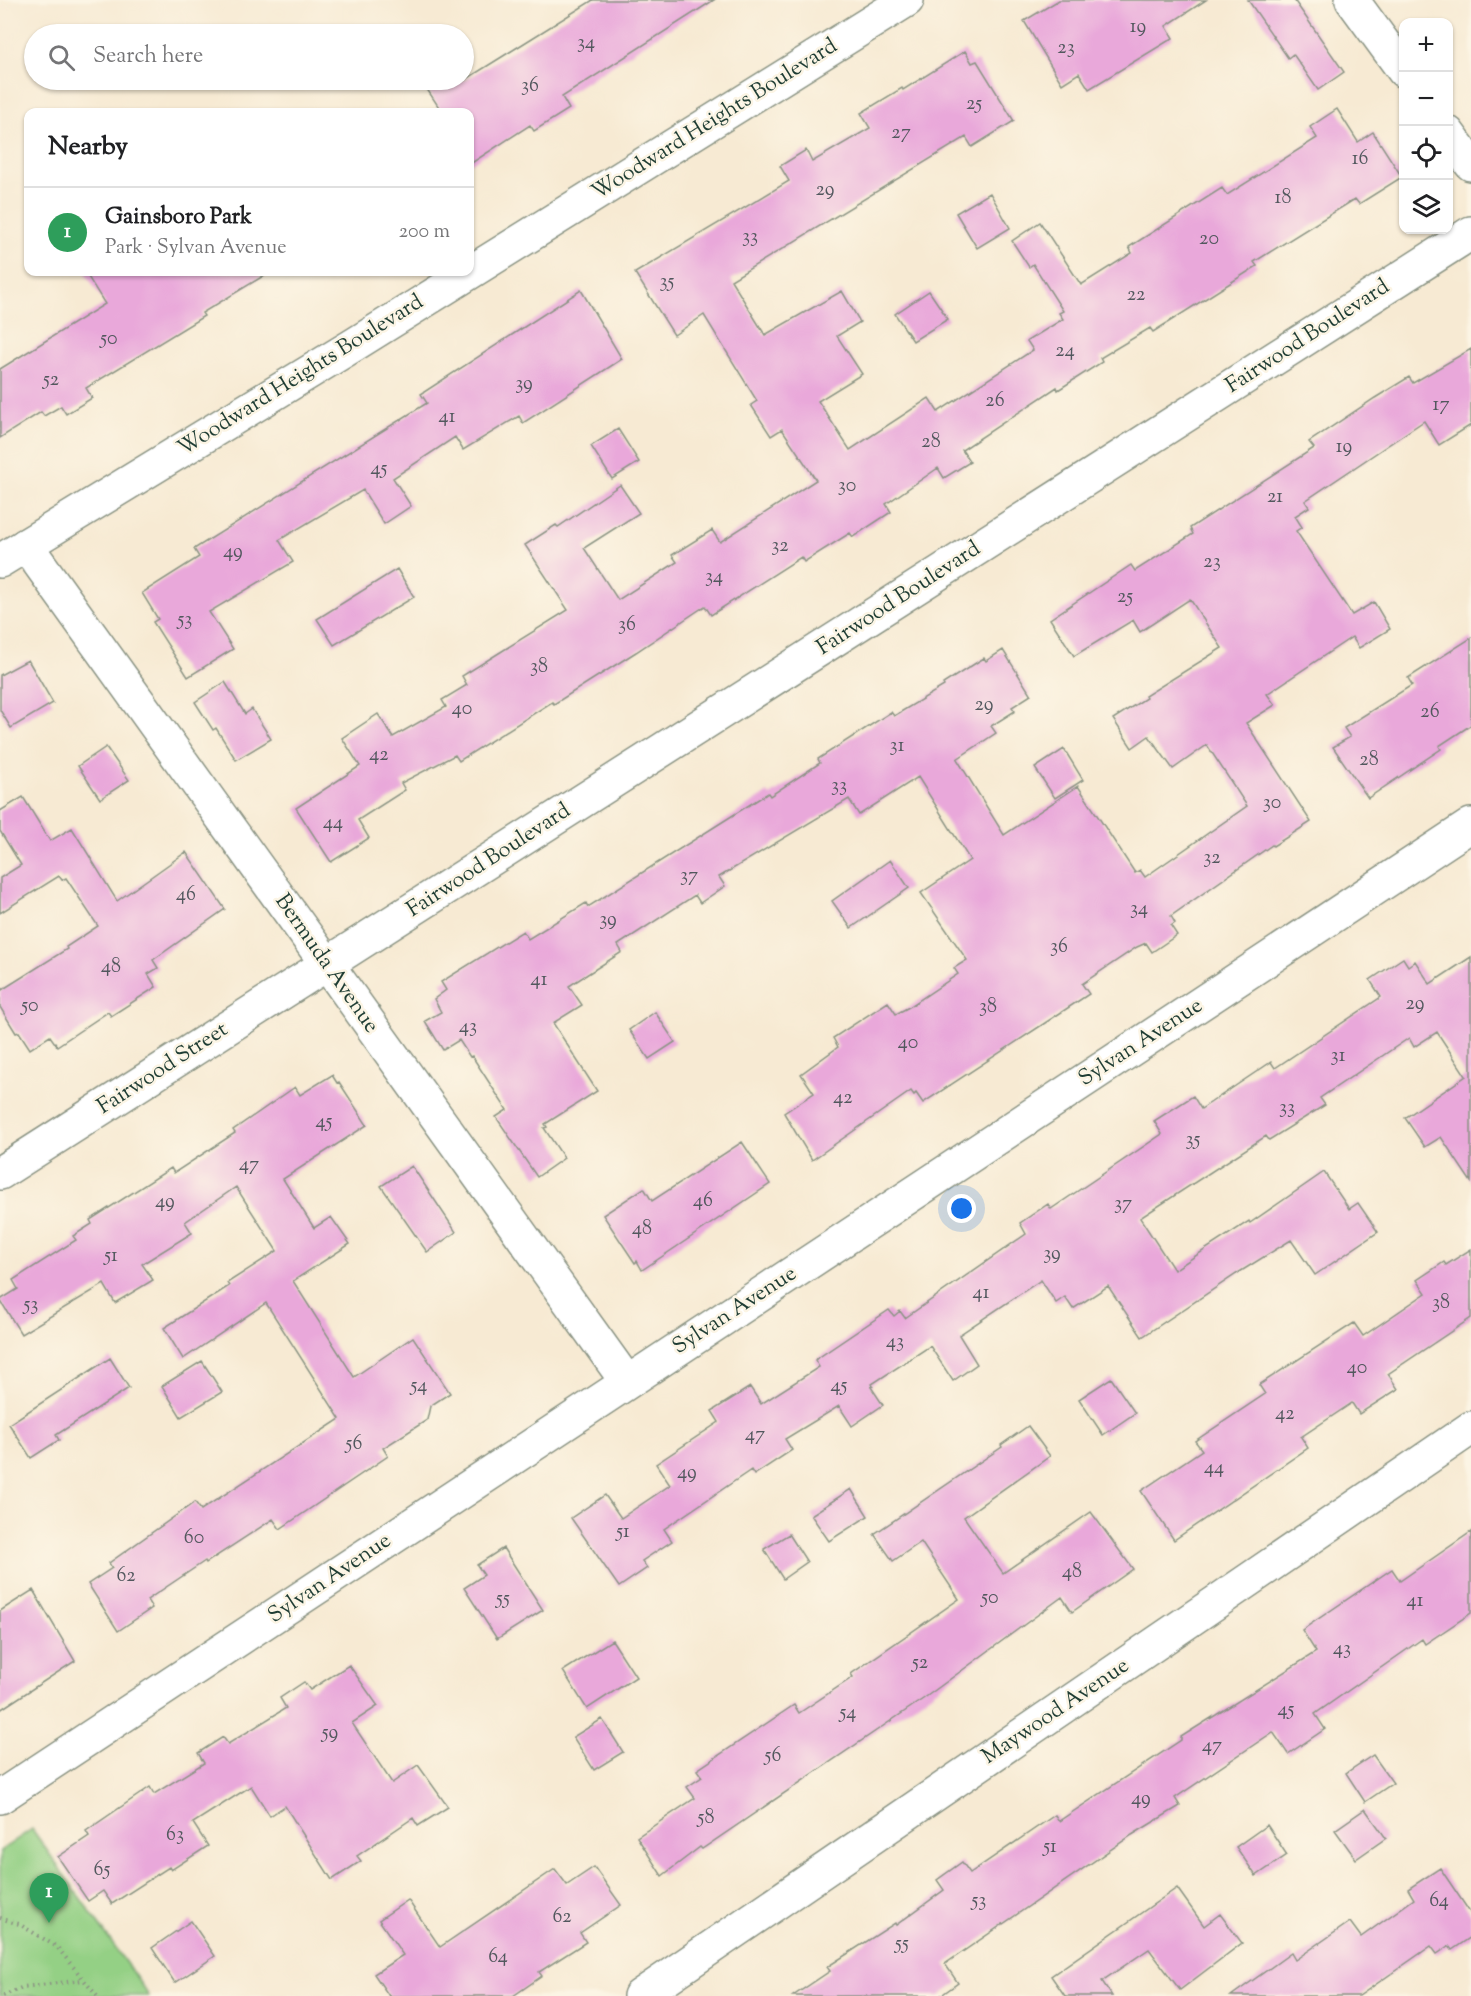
<!DOCTYPE html>
<meta charset="utf-8">
<style>
:root{--surface:#fff;--page:#f2f2f2;--text:#202124;--muted:#757577;--line:#e0e0e0;--accent:#1a73e8}
body{margin:0;font-family:"Sorts Mill Goudy",serif;background:var(--page);color:var(--text)}
.controls{position:absolute;right:18px;top:18px;display:grid;overflow:hidden;border-radius:12px;box-shadow:0 2px 4px #0004}
.controls button{width:54px;height:54px;display:grid;place-items:center;padding:0;border:0;border-bottom:2px solid var(--line);background:var(--surface);color:var(--text);font:30px sans-serif}
.you{position:absolute;left:962px;top:1209px;width:21px;height:21px;margin:-15px;border:4px solid #fff;border-radius:50%;background:#1a73e8;box-shadow:0 0 0 9px #1a73e833}
.badge{display:grid;place-items:center;width:39px;height:39px;border-radius:50%;background:var(--accent);color:#fff;font-size:20px;font-weight:700}
.pin{position:absolute;translate:-50% -50px;filter:drop-shadow(0 2px 3px #0008)}
.pin::after{content:'';position:absolute;top:32px;width:21px;height:18px;background:inherit;clip-path:polygon(0 0,100% 0,50% 100%)}
.list{margin:0;padding:0;list-style:none}
h2{display:flex;justify-content:space-between;align-items:center;height:78px;margin:0;padding:0 24px;font-size:26px}
h2 small{font-size:20px;font-weight:400;color:var(--muted)}
.list li{display:grid;grid-template-columns:39px 1fr auto;gap:18px;align-items:center;box-sizing:border-box;height:90px;padding:0 24px;border-top:2px solid var(--line)}
.list b{display:block;font-size:22px;white-space:nowrap}
.list p{margin:0;font-size:20px;white-space:nowrap;color:var(--muted)}
.list em{font-size:20px;font-style:normal;color:var(--muted)}
.icon{flex:none;width:33px;height:33px;fill:none;stroke:currentColor;stroke-width:2;stroke-linecap:round;stroke-linejoin:round}
.map{position:relative;flex:none;width:1471px;height:1996px;overflow:hidden}
.search{position:absolute;background:var(--surface);box-shadow:0 2px 4px #0004;left:24px;top:24px;width:450px;height:66px;display:flex;align-items:center;gap:15px;box-sizing:border-box;padding:0 21px;border-radius:33px;color:var(--muted);font-size:22px}
.panel{position:absolute;background:var(--surface);box-shadow:0 2px 4px #0004;left:24px;top:108px;width:450px;height:168px;border-radius:12px}
.map>svg:first-child{display:block}
</style>
<div class="map">
<svg width="1471" height="1996" viewBox="0 0 1471 1996">
<rect width="100%" height="100%" fill="#fcf5e5"/>
<filter id="ink" filterUnits="userSpaceOnUse"><feTurbulence type="fractalNoise" baseFrequency=".0167" numOctaves="2"/><feDisplacementMap in="SourceGraphic" scale="12" xChannelSelector="R" yChannelSelector="G"/><feConvolveMatrix kernelMatrix="1 2 1 2 8 2 1 2 1" color-interpolation-filters="sRGB"/></filter>
<filter id="wash" filterUnits="userSpaceOnUse"><feTurbulence type="fractalNoise" baseFrequency=".008" numOctaves="4" result="noise"/><feDisplacementMap in="SourceGraphic" scale="24" xChannelSelector="R" yChannelSelector="G"/><feGaussianBlur stdDeviation="1.35" result="paint"/><feColorMatrix in="noise" values="0 0 0 0 0 0 0 0 0 0 0 0 0 0 0 0 0 1.4 0 .05"/><feComposite in="paint" operator="in"/></filter>
<g filter="url(#wash)">
<rect width="100%" height="100%" fill="#f7ead3"/>
<path fill="#94d085" stroke="#5a865c" stroke-width="1.5" d="M32,1829L149,1996H0V1851Z"/>
<g id="blocks">
<path fill="#e9a8da" d="M593,0H714L562,97L569,109L534,131L530,125L470,164V112H442L421,80H465Z
M1059,0H1206L1166,26L1173,38L1089,89L1079,73L1062,84L1024,21Z
M1248,0H1294L1344,72L1318,90L1293,54L1288,58Z
M965,51L972,63L977,61L1014,121L972,147L966,137L731,280L765,335L842,291L860,322L837,336L862,374L818,401L850,450L929,398L938,412L1033,350L1027,341L1063,319L1059,313L1063,311L1033,264L1029,267L1012,241L1040,222L1081,285L1132,253L1129,247L1222,188L1227,195L1317,138L1310,127L1337,109L1358,142L1373,132L1402,177L1359,204L1355,199L1254,262L1257,266L1153,332L1150,328L1100,358L1102,362L1058,390L1057,387L962,450L970,462L944,478L938,468L886,504L891,512L853,537L850,533L804,562L801,557L711,615L705,606L636,652L554,704L552,702L459,761L455,755L401,783L405,790L358,820L369,838L331,862L296,808L360,766L342,738L378,714L393,737L446,707L442,700L467,685L462,676L568,610L525,545L556,525L558,527L620,485L639,513L584,548L618,600L677,562L672,555L712,530L720,542L816,480L782,429L771,436L751,405L757,401L704,315L674,335L635,273L789,181L780,166L806,150L812,162L870,128L861,113L902,88L903,90Z
M990,193L1010,228L977,248L956,213Z
M85,272H270L202,313L204,316L86,388L92,398L66,414L61,406L44,416L41,412L0,438V369L105,304Z
M581,290L622,359L523,423L519,416L463,450L455,437L393,478L411,506L384,524L363,490L279,540L293,562L209,612L233,649L188,677L153,622L158,619L142,593L199,557L194,549L427,403L421,394Z
M929,291L948,319L913,341L895,314Z
M1471,349V425L1439,445L1424,421L1305,501L1309,507L1295,516L1302,527L1296,531L1352,615L1374,602L1390,629L1359,648L1352,637L1267,694L1275,705L1246,723L1311,822L1273,846L1272,845L1171,916L1175,923L1171,926L1177,935L1152,952L1146,943L1137,947L1082,984L1089,994L1045,1023L923,1103L916,1093L914,1095L911,1091L812,1160L784,1113L814,1093L801,1074L838,1047L833,1038L888,1002L896,1014L909,1007L958,974L954,968L967,960L921,893L970,860L918,777L859,815L849,799L719,877L725,886L700,903L695,895L618,945L622,952L569,986L582,1005L553,1023L597,1091L545,1124L547,1127L544,1128L564,1158L537,1177L496,1117L507,1110L472,1056L470,1057L459,1040L443,1050L425,1021L441,1012L434,999L446,990L441,982L523,931L528,939L586,903L588,907L765,795L768,793L770,796L820,763L818,759L891,712L894,716L944,686L943,684L979,661L984,658L986,661L1003,650L1031,695L1012,707L1015,711L991,726L996,733L957,759L1004,835L1078,786L1135,873L1140,870L1145,877L1247,806L1207,745L1173,769L1149,736L1132,748L1113,719L1146,698L1145,696L1222,648L1190,599L1140,632L1133,620L1074,656L1050,619L1131,565L1135,571L1193,534L1190,528L1314,448L1309,442L1375,398L1409,377L1413,383Z
M618,429L639,462L612,479L591,446Z
M397,569L414,597L334,645L317,619Z
M1471,638V725L1439,746L1441,749L1368,798L1333,747L1350,737L1344,728L1412,685L1408,678Z
M28,660L53,703L11,728L0,710V675Z
M225,682L245,714L252,709L271,739L236,760L216,728L213,730L195,702Z
M106,747L129,780L100,799L78,766Z
M1064,749L1083,780L1055,798L1035,768Z
M23,797L50,841L72,828L117,901L186,852L225,909L153,960L158,968L148,974L156,987L111,1016L108,1012L57,1046L50,1036L30,1049L19,1032L16,1033L0,1007V991L67,949L66,947L98,926L66,878L62,880L59,876L0,913V878L21,865L0,831V811Z
M890,860L909,888L851,928L832,901Z
M1471,957V1182L1441,1137L1425,1147L1405,1118L1466,1076L1437,1032L1414,1047L1409,1038L1320,1098L1325,1105L1269,1140L1266,1136L1140,1218L1174,1270L1249,1221L1250,1223L1324,1172L1349,1209L1358,1203L1378,1232L1315,1275L1291,1240L1238,1273L1142,1337L1108,1286L1073,1309L1065,1297L1056,1303L1041,1280L959,1335L977,1364L953,1381L930,1346L872,1384L873,1386L871,1387L883,1405L852,1426L839,1406L785,1439L792,1450L754,1475L751,1470L664,1529L672,1541L642,1561L647,1568L619,1587L571,1518L605,1495L621,1518L670,1485L656,1464L719,1422L712,1411L750,1387L761,1404L819,1367L815,1360L889,1310L894,1316L900,1311L905,1318L1026,1234L1020,1223L1048,1204L1051,1209L1162,1134L1154,1121L1193,1096L1201,1109L1271,1062L1275,1068L1381,997L1370,980L1403,958L1408,966L1415,961L1430,984Z
M655,1012L675,1042L649,1059L629,1030Z
M332,1075L337,1083L339,1082L367,1125L283,1179L314,1228L331,1217L350,1244L293,1281L354,1377L413,1337L450,1393L430,1406L427,1420L383,1448L388,1456L280,1529L273,1519L206,1563L205,1561L147,1600L152,1608L118,1631L88,1584L112,1568L109,1563L195,1502L201,1510L340,1419L266,1303L183,1359L164,1328L229,1286L227,1283L277,1251L236,1187L185,1222L192,1233L142,1264L153,1280L115,1303L104,1284L21,1334L0,1300L18,1289L13,1280L76,1240L73,1236L92,1224L90,1220L171,1168L174,1173L235,1133L233,1130L295,1087L300,1095Z
M742,1142L770,1184L642,1270L637,1261L635,1263L603,1215L644,1188L652,1201Z
M412,1166L456,1232L427,1252L381,1186Z
M1471,1249V1318L1388,1374L1398,1389L1359,1414L1352,1403L1301,1437L1308,1448L1174,1540L1141,1491L1202,1450L1195,1441L1265,1394L1259,1385L1354,1323L1363,1336L1426,1293L1417,1280L1444,1262L1446,1265Z
M110,1358L129,1388L56,1435L59,1440L31,1458L9,1424Z
M202,1361L222,1392L181,1417L162,1386Z
M1111,1378L1135,1413L1103,1435L1079,1399Z
M1028,1426L1050,1456L964,1517L1003,1573L1091,1512L1133,1569L1072,1612L1062,1597L923,1699L702,1849L700,1847L662,1876L637,1837L695,1798L687,1787L702,1777L697,1770L794,1705L799,1713L853,1677L851,1674L959,1599L921,1542L893,1561L874,1534L1002,1447L1001,1445Z
M851,1489L868,1516L829,1541L811,1515Z
M1471,1532V1613L1425,1644L1422,1639L1315,1714L1325,1729L1288,1754L1273,1732L1175,1798L1180,1806L1132,1835L945,1964L958,1983L940,1996H793L830,1971L827,1967L895,1923L896,1925L944,1890L937,1880L962,1862L970,1873L1055,1815L1059,1821L1181,1740V1737L1316,1652L1302,1630L1392,1569L1400,1581Z
M789,1534L807,1562L783,1579L764,1549Z
M503,1548L543,1610L497,1639L464,1588L484,1575L477,1565Z
M33,1590L75,1661L0,1710V1611Z
M612,1640L636,1677L587,1709L563,1671Z
M349,1665L378,1706L352,1723L392,1783L418,1765L448,1807L418,1826L413,1818L357,1856L361,1861L332,1880L285,1806L270,1816L251,1786L193,1823L208,1846L171,1870L169,1867L112,1904L103,1891L88,1901L58,1857L89,1836L86,1831L150,1787L154,1794L204,1763L198,1753L223,1737L228,1744L286,1708L280,1698L304,1682L310,1690Z
M602,1719L623,1752L594,1770L573,1737Z
M1373,1755L1393,1783L1365,1802L1346,1773Z
M1365,1809L1386,1838L1356,1859L1335,1830Z
M1267,1825L1287,1855L1256,1876L1236,1847Z
M594,1867L621,1905L580,1933L586,1942L539,1972L542,1976L513,1996H389L374,1974L403,1955L379,1920L408,1900L440,1947L555,1869L567,1885Z
M1440,1868L1471,1914V1937L1452,1950L1449,1946L1437,1954L1431,1946L1359,1996H1231L1291,1953L1295,1960L1350,1922L1361,1937L1414,1899L1408,1889Z
M1177,1888L1204,1926L1220,1914L1242,1943L1180,1990L1149,1949L1102,1981L1112,1996H1065L1051,1976Z
M191,1921L215,1956L175,1983L152,1948Z"/>
</g>
</g>
<g filter="url(#ink)">
<use href="#blocks" fill-opacity="0" stroke="#8b9484" stroke-width="1.5"/>
<g fill="none" stroke-linecap="round" stroke-linejoin="round">
<defs>
<path id="minor" d="M1352,0L1404,71
M1448,133L1471,164
M26,545L627,1382
M0,1173L1471,233
M0,1797L1471,825
M640,1996L1471,1428"/>
<path id="tertiary" d="M0,561L352,346L907,0"/>
</defs>
<use href="#minor" stroke="#8b9484" stroke-width="36"/>
<use href="#tertiary" stroke="#8b9484" stroke-width="36"/>
<path stroke="#8b9484" stroke-width="4" stroke-dasharray="1.5 4.5" stroke-linecap="butt" d="M0,1918L19,1924L57,1947L97,1996
M3,1996L23,1987L84,1980"/>
<use href="#minor" stroke="#fff" stroke-width="33"/>
<use href="#tertiary" stroke="#fff" stroke-width="33"/>
</g>
</g>
<g text-anchor="middle" dominant-baseline="central" stroke-width="5" stroke-linejoin="round" paint-order="stroke">
<g font-size="20" fill="#52585e">
<text x="1138" y="27">19</text>
<text x="586" y="43">34</text>
<text x="1066" y="48">23</text>
<text x="530" y="86">36</text>
<text x="974" y="104">25</text>
<text x="901" y="133">27</text>
<text x="1360" y="159">16</text>
<text x="825" y="190">29</text>
<text x="1283" y="198">18</text>
<text x="750" y="237">33</text>
<text x="1209" y="239">20</text>
<text x="667" y="282">35</text>
<text x="1136" y="295">22</text>
<text x="109" y="339">50</text>
<text x="1065" y="351">24</text>
<text x="51" y="380">52</text>
<text x="524" y="384">39</text>
<text x="995" y="401">26</text>
<text x="1441" y="405">17</text>
<text x="447" y="417">41</text>
<text x="931" y="442">28</text>
<text x="1344" y="447">19</text>
<text x="379" y="469">45</text>
<text x="847" y="486">30</text>
<text x="1275" y="497">21</text>
<text x="780" y="546">32</text>
<text x="233" y="552">49</text>
<text x="1212" y="562">23</text>
<text x="714" y="577">34</text>
<text x="1125" y="597">25</text>
<text x="185" y="620">53</text>
<text x="627" y="625">36</text>
<text x="539" y="667">38</text>
<text x="984" y="705">29</text>
<text x="462" y="709">40</text>
<text x="1430" y="712">26</text>
<text x="897" y="746">31</text>
<text x="379" y="755">42</text>
<text x="1369" y="760">28</text>
<text x="839" y="786">33</text>
<text x="1272" y="803">30</text>
<text x="333" y="823">44</text>
<text x="1212" y="858">32</text>
<text x="689" y="876">37</text>
<text x="186" y="895">46</text>
<text x="1139" y="909">34</text>
<text x="608" y="920">39</text>
<text x="1059" y="947">36</text>
<text x="111" y="967">48</text>
<text x="539" y="980">41</text>
<text x="1415" y="1004">29</text>
<text x="30" y="1006">50</text>
<text x="988" y="1007">38</text>
<text x="468" y="1027">43</text>
<text x="908" y="1043">40</text>
<text x="1338" y="1056">31</text>
<text x="843" y="1098">42</text>
<text x="1287" y="1108">33</text>
<text x="324" y="1122">45</text>
<text x="1193" y="1140">35</text>
<text x="249" y="1165">47</text>
<text x="703" y="1201">46</text>
<text x="165" y="1202">49</text>
<text x="1123" y="1204">37</text>
<text x="642" y="1229">48</text>
<text x="1052" y="1254">39</text>
<text x="111" y="1256">51</text>
<text x="981" y="1293">41</text>
<text x="1441" y="1303">38</text>
<text x="31" y="1305">53</text>
<text x="895" y="1342">43</text>
<text x="1357" y="1368">40</text>
<text x="419" y="1386">54</text>
<text x="839" y="1386">45</text>
<text x="1285" y="1414">42</text>
<text x="755" y="1435">47</text>
<text x="354" y="1444">56</text>
<text x="1214" y="1468">44</text>
<text x="687" y="1473">49</text>
<text x="623" y="1532">51</text>
<text x="194" y="1538">60</text>
<text x="1072" y="1572">48</text>
<text x="126" y="1576">62</text>
<text x="990" y="1598">50</text>
<text x="503" y="1599">55</text>
<text x="1415" y="1601">41</text>
<text x="1342" y="1649">43</text>
<text x="920" y="1663">52</text>
<text x="1286" y="1710">45</text>
<text x="848" y="1713">54</text>
<text x="330" y="1733">59</text>
<text x="1212" y="1746">47</text>
<text x="773" y="1756">56</text>
<text x="1141" y="1799">49</text>
<text x="706" y="1818">58</text>
<text x="175" y="1835">63</text>
<text x="1050" y="1847">51</text>
<text x="102" y="1870">65</text>
<text x="979" y="1901">53</text>
<text x="1439" y="1901">64</text>
<text x="562" y="1917">62</text>
<text x="902" y="1944">55</text>
<text x="498" y="1957">64</text>
</g>
<g font-size="22" fill="#1f3d34" stroke="#fcf5e5">
<text transform="translate(715 120) rotate(-32)">Woodward Heights Boulevard</text>
<text transform="translate(1308 337) rotate(-33)">Fairwood Boulevard</text>
<text transform="translate(301 376) rotate(-32)">Woodward Heights Boulevard</text>
<text transform="translate(899 599) rotate(-33)">Fairwood Boulevard</text>
<text transform="translate(489 861) rotate(-33)">Fairwood Boulevard</text>
<text transform="translate(326 964) rotate(55)">Bermuda Avenue</text>
<text transform="translate(1141 1043) rotate(-33)">Sylvan Avenue</text>
<text transform="translate(163 1069) rotate(-33)">Fairwood Street</text>
<text transform="translate(735 1311) rotate(-33)">Sylvan Avenue</text>
<text transform="translate(330 1579) rotate(-34)">Sylvan Avenue</text>
<text transform="translate(1056 1712) rotate(-34)">Maywood Avenue</text>
</g>
</g>
</svg>
<div class="controls">
<button>+</button>
<button>−</button>
<button><svg class="icon" aria-label="locate" viewBox="0 0 24 24"><circle cx="12" cy="12" r="6"/><path d="M12 2v4M12 18v4M2 12h4M18 12h4"/></svg></button>
<button><svg class="icon" aria-label="layers" viewBox="0 0 24 24"><path d="M12 4l9 5-9 5-9-5zM3 14l9 5 9-5"/></svg></button>
</div>
<div class="you"></div>
<div class="pin badge" style="left:49px;top:1923px;background:#2e9e5b">1</div>
<div class="search"><svg class="icon" aria-label="search" viewBox="0 0 24 24"><circle cx="10" cy="10" r="6"/><path d="M15 15l6 6"/></svg>Search here</div>
<section class="panel">
<h2>Nearby<small></small></h2>
<ul class="list">
<li><span class="badge" style="background:#2e9e5b">1</span><div><b>Gainsboro Park</b><p>Park · Sylvan Avenue</p></div><em>200 m</em></li>
</ul>
</section>
</div>
